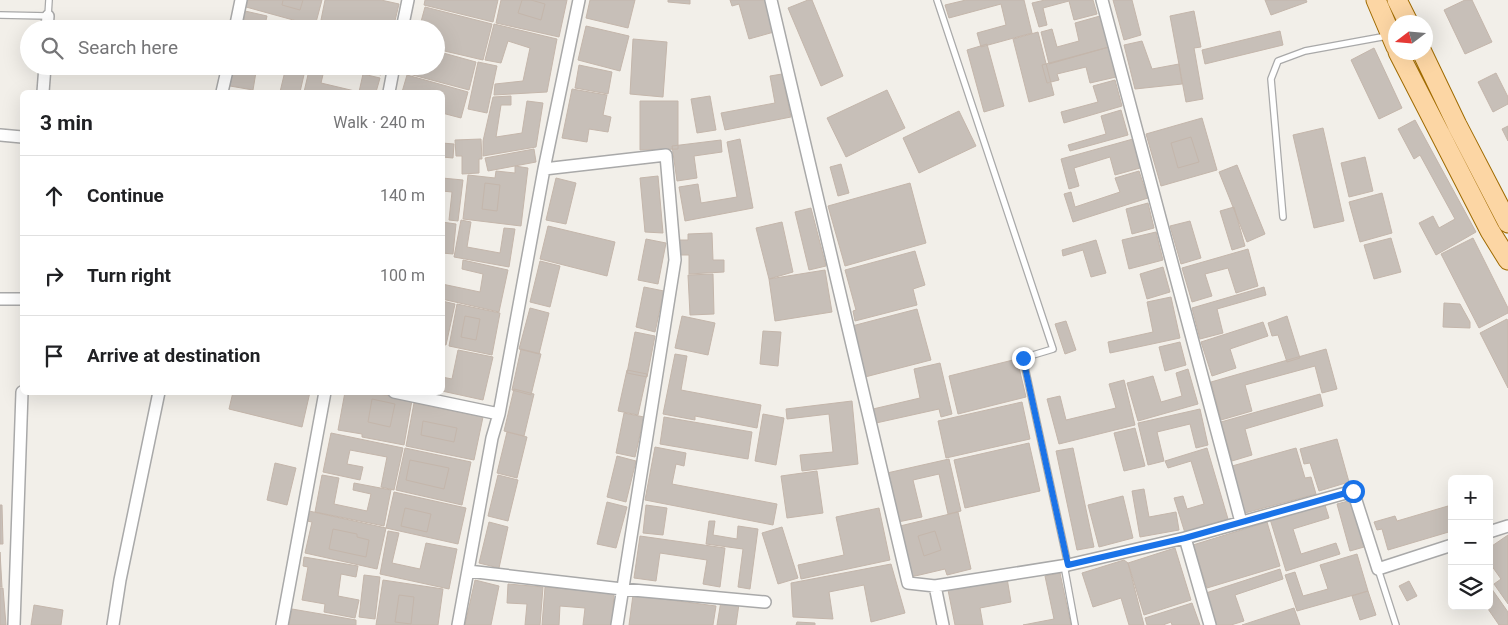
<!DOCTYPE html>
<meta charset="utf-8">
<style>
:root{--surface:#fff;--page:#f6f6f6;--text:#202124;--muted:#757577;--line:#e0e0e0}
body{margin:0;font-family:Roboto,sans-serif;background:var(--page);color:var(--text)}
.controls{position:absolute;right:15px;bottom:15px;display:grid;overflow:hidden;border-radius:8px;box-shadow:0 5px 20px #0002}
.controls button{width:45px;height:45px;display:grid;place-items:center;padding:0;border:0;border-bottom:1px solid var(--line);background:var(--surface);color:var(--text);font:25px sans-serif}
.compass{position:absolute;left:1388px;top:15px;width:45px;height:45px;border-radius:50%;background:var(--surface);box-shadow:0 5px 20px #0002;rotate:254deg}
.stop{position:absolute;width:15px;height:15px;margin:-11px;border:4px solid #1a73e8;border-radius:50%;background:#fff}
.stop.end{background:#1a73e8;border-color:#fff;box-shadow:0 1px 5px #0008}
.list{margin:0;padding:0;list-style:none}
h2{display:flex;justify-content:space-between;align-items:center;height:65px;margin:0;padding:0 20px;font-size:21px}
h2 small{font-size:16px;font-weight:400;color:var(--muted)}
.list li{display:grid;grid-template-columns:32px 1fr auto;gap:15px;align-items:center;box-sizing:border-box;height:80px;padding:0 20px;border-top:1px solid var(--line)}
.list b{display:block;font-size:19px;white-space:nowrap}
.list em{font-size:16px;font-style:normal;color:var(--muted)}
.icon{flex:none;width:28px;height:28px;fill:none;stroke:currentColor;stroke-width:2;stroke-linecap:round;stroke-linejoin:round}
.map{position:relative;flex:none;width:1508px;height:625px;overflow:hidden}
.search{position:absolute;background:var(--surface);box-shadow:0 5px 20px #0002;left:20px;top:20px;width:425px;height:55px;display:flex;align-items:center;gap:12px;box-sizing:border-box;padding:0 18px;border-radius:28px;color:var(--muted);font-size:19px}
.panel{position:absolute;background:var(--surface);box-shadow:0 5px 20px #0002;left:20px;top:90px;width:425px;height:305px;border-radius:8px}
.map>svg:first-child{display:block}
</style>
<div class="map">
<svg width="1508" height="625" viewBox="0 0 1508 625">
<rect width="100%" height="100%" fill="#f2efe9"/>
<path fill="#c7bfb8" stroke="#c4b6ab" d="M248,0H322L315,26L246,7Z
M283,0H303L300,10L282,5Z
M325,0H381L399,4L393,29H360L321,20Z
M425,0H498L493,22L424,5Z
M501,0H567L559,37L496,23Z
M522,0H531L545,4L541,20L518,13Z
M590,0H635L628,28L586,18Z
M668,0H690V4L668,2Z
M730,0H765L774,32L749,39L739,4L732,6Z
M808,0H812L843,76L821,86L788,8Z
M966,0H1024L1032,33L981,47L977,33L1006,25L1001,4L949,18L945,5Z
M1045,0H1093L1097,14L1074,20L1069,1L1043,8L1047,25L1039,27L1032,3Z
M1113,0H1132L1141,35L1124,40Z
M1265,0H1306L1307,2L1271,15Z
M1465,0H1472L1492,42L1465,54L1444,10Z
M425,7L492,24L483,60L436,49V29H419Z
M245,11L267,16L264,29H242Z
M1194,11L1201,47L1194,48L1203,99L1186,102L1170,16Z
M1100,16L1109,47L1049,64L1041,32L1052,29L1057,47L1079,41L1075,23Z
M273,21L310,29H287L272,25Z
M318,22L330,25L329,29H317Z
M494,24L557,39L547,92L494,95L495,84L523,81L530,48L508,41L501,63L485,60Z
M586,26L629,36L620,71L578,60Z
M1280,31L1283,45L1205,64L1202,50Z
M1038,32L1054,95L1029,102L1013,39Z
M633,39L667,42L663,97L630,94Z
M1142,41L1152,69L1179,64L1182,84L1135,89L1124,45Z
M987,44L1004,106L984,112L967,50Z
M1109,47L1116,77L1090,83L1086,67L1057,74L1059,80L1047,83L1042,65Z
M1374,48L1402,108L1379,119L1351,60Z
M436,51L476,62L469,90L409,74L411,66H436Z
M478,62L497,66L487,113L468,109Z
M579,65L612,72L608,94L575,88Z
M234,66H257L253,90L230,86Z
M264,66H306L300,92H280L285,71Z
M310,66H325L321,83L359,92L363,74L380,78L376,92H304Z
M347,66H383L381,75Z
M1496,73L1508,97V104L1493,112L1478,82Z
M782,74L791,117L725,130L721,113L775,103L770,76Z
M407,75L468,92L461,118L442,113V92H402Z
M1115,80L1122,106L1064,123L1061,112L1098,102L1093,86Z
M572,89L607,95L603,115L611,117L608,132L589,129L587,142L562,138Z
M887,90L905,128L846,157L827,118Z
M511,96V105H501L496,137L522,133L527,101L543,103L536,147L483,156V141L493,97Z
M710,96L716,130L697,133L691,99Z
M640,101H678V149L640,150Z
M1121,110L1128,135L1070,151L1068,145L1106,134L1101,116Z
M959,111L976,146L919,173L903,138Z
M1202,118L1217,170L1161,186L1146,134Z
M1415,120L1476,232L1436,255L1419,223L1433,216L1439,228L1455,219L1420,155L1414,159L1398,129Z
M1508,126V141L1502,129Z
M1323,128L1344,221L1314,228L1293,135Z
M1191,137L1199,162L1178,168L1171,143Z
M481,139L482,159H479V173L462,174V156H456L455,140Z
M740,139L753,208L685,221L679,187L698,184L701,203L737,197L727,142Z
M1133,139L1140,168L1115,175L1110,157L1074,168L1079,186L1069,189L1061,159Z
M721,140L722,152L694,156L697,178L677,181L672,146Z
M442,143L454,144L453,158L442,157Z
M534,149L536,162L488,171L485,158Z
M1365,157L1373,191L1349,197L1341,163Z
M841,164L849,193L838,196L830,167Z
M1237,165L1265,234L1247,242L1219,172Z
M515,166L528,168L521,226L463,219L468,175L495,178L496,171L515,173Z
M1139,171L1148,198L1073,222L1064,194L1071,192L1075,207L1120,192L1115,178Z
M658,176L663,233L645,232L640,178Z
M442,178L463,180L458,221L449,220L452,192L442,191Z
M556,178L576,183L566,224L546,220Z
M485,183L500,185L497,211L482,209Z
M910,183L926,243L845,266L828,206Z
M1382,193L1392,233L1360,242L1349,202Z
M1148,203L1154,228L1132,234L1126,209Z
M1234,207L1245,246L1232,250L1220,211Z
M811,208L826,266L809,270L795,212Z
M461,220L471,222L467,247L500,253L504,228L515,229L509,267L454,257Z
M1190,221L1201,258L1181,264L1170,226Z
M442,222L456,224L453,254L442,253Z
M782,222L793,272L769,279L756,228Z
M548,226L615,242L607,276L540,259Z
M1156,232L1163,260L1129,269L1122,240Z
M712,233L713,260H724V272L689,274V255H679L678,240H688V234Z
M1391,238L1401,272L1374,279L1364,245Z
M1473,238L1508,308V313L1479,328L1441,254Z
M646,239L666,243L658,284L638,280Z
M1096,240L1106,273L1091,277L1083,250L1063,256L1062,250Z
M1248,249L1258,286L1236,293L1228,268L1205,274L1212,296L1192,302L1182,268Z
M915,251L925,285L913,289L917,305L855,321L853,311L856,310L845,270Z
M463,260L508,270L499,312L442,299V284L480,292L483,274L462,269Z
M540,261L560,266L550,307L530,302Z
M1163,267L1170,292L1147,299L1140,274Z
M825,270L832,312L775,321L769,279Z
M713,274L714,314L690,315L688,275Z
M644,287L664,291L655,332L636,327Z
M1264,287L1266,295L1217,309L1223,333L1200,339L1192,308Z
M1171,297L1180,338L1110,353L1108,342L1153,332L1147,302Z
M442,301L455,304L446,345L442,344Z
M1444,303L1460,304L1470,322V328L1443,327Z
M457,304L500,313L492,355L449,346Z
M530,308L549,313L539,354L519,349Z
M917,309L931,360L865,377L852,326Z
M465,316L480,319L476,340L461,337Z
M682,316L715,323L708,355L675,348Z
M1287,316L1300,358L1287,362L1278,335L1272,336L1268,323Z
M1507,319L1508,321V388L1480,333Z
M1066,321L1076,350L1065,354L1055,324Z
M1263,322L1268,336L1230,349L1236,368L1212,376L1201,342Z
M763,331L781,332L778,366L760,364Z
M635,332L655,336L647,377L627,373Z
M1180,342L1186,365L1165,371L1159,347Z
M521,349L541,354L531,395L512,390Z
M1326,349L1337,389L1322,393L1315,366L1245,385L1252,411L1221,420L1211,382Z
M458,350L493,357L483,400L442,391V377L452,379Z
M675,354L687,356L681,390L761,405L757,428L695,416V420L663,414Z
M1017,359L1026,397L958,414L949,376Z
M940,363L952,414L941,417L939,409L876,423L873,409L920,398L914,369Z
M1188,369L1198,404L1138,421L1127,383L1153,376L1161,402L1182,396L1176,373Z
M627,370L647,374L638,415L618,411Z
M1124,380L1135,425L1059,444L1047,399L1060,396L1066,420L1116,408L1109,384Z
M514,389L534,394L524,436L504,431Z
M233,392H310L302,427L229,409Z
M345,392H369L412,400L404,445L362,437V434L338,430Z
M1320,394L1323,406L1245,429L1252,455L1232,461L1221,422Z
M372,399L395,404L390,427L368,422Z
M852,401L858,464L802,471L800,455L833,452L829,414L787,419L786,409Z
M1022,402L1030,439L946,458L938,421Z
M414,403L483,417L474,460L406,446Z
M1200,409L1208,445L1196,448L1190,424L1157,432L1164,461L1148,465L1138,423Z
M624,413L644,417L635,457L616,453Z
M763,414L784,418L776,465L755,461Z
M664,417L752,432L748,459L660,444Z
M423,421L457,428L454,442L421,435Z
M1135,428L1145,466L1124,471L1114,433Z
M507,432L527,437L517,478L497,473Z
M331,433L403,448L394,490L381,487L387,457L350,450L347,464L363,467L360,480L323,472Z
M1337,439L1349,482L1319,491L1310,463L1304,464L1300,449Z
M1029,443L1040,491L965,508L954,460Z
M655,447L686,453L684,466L676,464L672,484L777,504L773,525L645,500Z
M405,448L471,462L462,505L396,490Z
M1073,448L1094,547L1077,550L1056,451Z
M1207,448L1228,519L1185,533L1174,498L1183,496L1187,509L1204,504L1191,461L1168,468L1165,461Z
M1296,448L1305,478L1311,477L1316,494L1245,513L1232,466Z
M617,456L636,461L626,502L607,497Z
M949,459L961,511L948,514L939,474L913,480L922,517L898,522L887,473Z
M410,460L449,468L444,489L406,480Z
M275,463L296,468L287,505L267,500Z
M817,471L823,513L787,518L781,476Z
M322,475L339,478L334,504L367,511L371,494L353,490L354,483L391,490L384,526L315,512Z
M498,475L518,480L508,521L488,516Z
M1144,489L1149,517L1176,512L1179,530L1140,537L1132,491Z
M394,492L466,508L458,544L386,528Z
M1123,496L1133,538L1099,547L1088,505Z
M1352,500L1364,547L1350,551L1337,504Z
M607,502L627,507L616,548L597,544Z
M1324,502L1329,518L1293,529L1301,554L1336,543L1340,554L1286,571L1270,519Z
M0,505H2L3,544H0Z
M646,505L667,508L663,535L643,533Z
M1448,506L1452,519V531L1388,550L1382,529L1377,530L1374,522L1395,516L1397,521Z
M405,508L431,514L427,532L401,526Z
M879,508L890,560L801,579L798,565L844,555L836,517Z
M309,511L386,528L377,569L305,553L312,522L307,521Z
M958,512L971,569L947,575L945,569L911,577L900,526Z
M709,521H715L713,535L737,539L738,526L758,529L750,589L738,587L743,549L706,544Z
M489,522L508,527L499,568L479,563Z
M1267,522L1280,566L1207,588L1193,545Z
M782,527L798,578L778,584L762,533Z
M333,529L357,534V537L369,540L366,557L329,549Z
M388,531L399,533L392,563L420,569L426,543L457,549L449,589L380,574Z
M935,531L941,550L924,556L918,536Z
M1508,535V604L1494,584L1501,579L1489,562V548Z
M640,536L725,548L720,587L703,584L707,560L660,553L656,581L634,578Z
M1175,548L1191,600L1144,615L1128,563Z
M0,552L2,587H0Z
M1357,554L1368,591L1297,611L1285,575L1295,572L1303,596L1328,589L1320,565Z
M304,557L358,566L356,577L341,574L338,596L359,600L355,618L324,612L325,604L302,600L308,567L303,566Z
M1124,560L1128,563L1144,625H1129L1121,598L1093,607L1082,573Z
M891,564L905,613L871,622L864,585L829,592L833,619L793,617L791,583Z
M1280,569L1283,579L1235,595L1244,621L1231,625H1217L1206,593Z
M1060,573L1071,625H1023L1054,619L1045,576Z
M364,575L380,577L375,619L359,617Z
M1007,578L1011,602L980,608L983,625H955L948,590Z
M383,580L443,589L438,625H376Z
M475,580L499,586L491,625H465Z
M1409,581L1417,596L1407,601L1399,586Z
M508,584L543,587L540,625H525L527,604L507,603Z
M1489,585L1508,612V625H1499L1486,606H1489Z
M545,587L614,593L612,625H583L585,608L560,606L559,625H542Z
M0,588H3L6,625H0Z
M1368,591L1376,615L1360,620L1352,596Z
M399,595L414,597L411,624L395,622Z
M633,595L716,606L713,625H629Z
M721,601L739,604L736,625H717Z
M1192,603L1200,625H1172L1171,622L1163,625H1147L1145,618Z
M34,605L63,610L61,625H31Z
M1294,608L1300,625H1242Z
M292,609L356,620V625H289Z
M797,622L815,623V625H796Z"/>
<g fill="none" stroke-linecap="round" stroke-linejoin="round">
<defs>
<path id="lane" d="M937,0L1053,349L1023,358L1068,565
M0,15L48,16L49,0
M1283,217L1271,79L1278,61L1305,51L1387,36
M1064,565L1075,625
M1378,569L1396,625"/>
<path id="street" d="M771,0L908,583L935,586L1068,565L1185,538L1353,491L1378,569L1452,545
M1102,0L1241,522
M47,29L48,16
M235,29L241,0
M402,29L408,0
M43,92L45,66
M222,92L228,66
M389,92L394,66
M0,135L22,137
M544,169L666,155L675,260L617,625
M0,299H22
M394,392L499,414
M1489,532L1508,526
M1185,538L1210,625
M468,571L622,589L765,602
M935,586L943,625
M14,625L22,392
M113,625L120,580L159,392
M282,625L325,392
M458,625L492,438L499,414L544,169L579,0"/>
<path id="primary" d="M1376,0L1396,47
M1397,0L1408,22
M1398,52L1490,231L1508,260
M1422,52L1457,125L1508,223"/>
</defs>
<use href="#lane" stroke="#a9a9a9" stroke-width="8"/>
<use href="#street" stroke="#a9a9a9" stroke-width="14"/>
<use href="#primary" stroke="#a06b00" stroke-width="21"/>
<use href="#lane" stroke="#fff" stroke-width="5.5"/>
<use href="#street" stroke="#fff" stroke-width="11"/>
<use href="#primary" stroke="#fcd6a4" stroke-width="19"/>
</g>
<g fill="none" stroke-linecap="round" stroke-linejoin="round">
<path stroke="#1a73e8" stroke-width="6" d="M1023,358L1068,565L1185,538L1353,491"/>
</g>
</svg>
<div class="controls">
<button>+</button>
<button>−</button>
<button><svg class="icon" aria-label="layers" viewBox="0 0 24 24"><path d="M12 4l9 5-9 5-9-5zM3 14l9 5 9-5"/></svg></button>
</div>
<svg class="compass" viewBox="-18 -18 36 36"><path d="M0-13l5 13h-10z" fill="#e53935"/><path d="M0 13l5-13h-10z" fill="#757577"/></svg>
<div class="stop" style="left:1353px;top:491px"></div>
<div class="stop end" style="left:1023px;top:358px"></div>
<div class="search"><svg class="icon" aria-label="search" viewBox="0 0 24 24"><circle cx="10" cy="10" r="6"/><path d="M15 15l6 6"/></svg>Search here</div>
<section class="panel">
<h2>3 min<small>Walk · 240 m</small></h2>
<ul class="list">
<li><svg class="icon" aria-label="ahead" viewBox="0 0 24 24"><path d="M12 20V5M6 11l6-6 6 6"/></svg><div><b>Continue</b></div><em>140 m</em></li>
<li><svg class="icon" aria-label="right" viewBox="0 0 24 24"><path d="M7 20v-9h11M14 6l5 5-5 5"/></svg><div><b>Turn right</b></div><em>100 m</em></li>
<li><svg class="icon" aria-label="arrive" viewBox="0 0 24 24"><path d="M6 21V4h12l-3 4 3 4H6"/></svg><div><b>Arrive at destination</b></div></li>
</ul>
</section>
</div>
